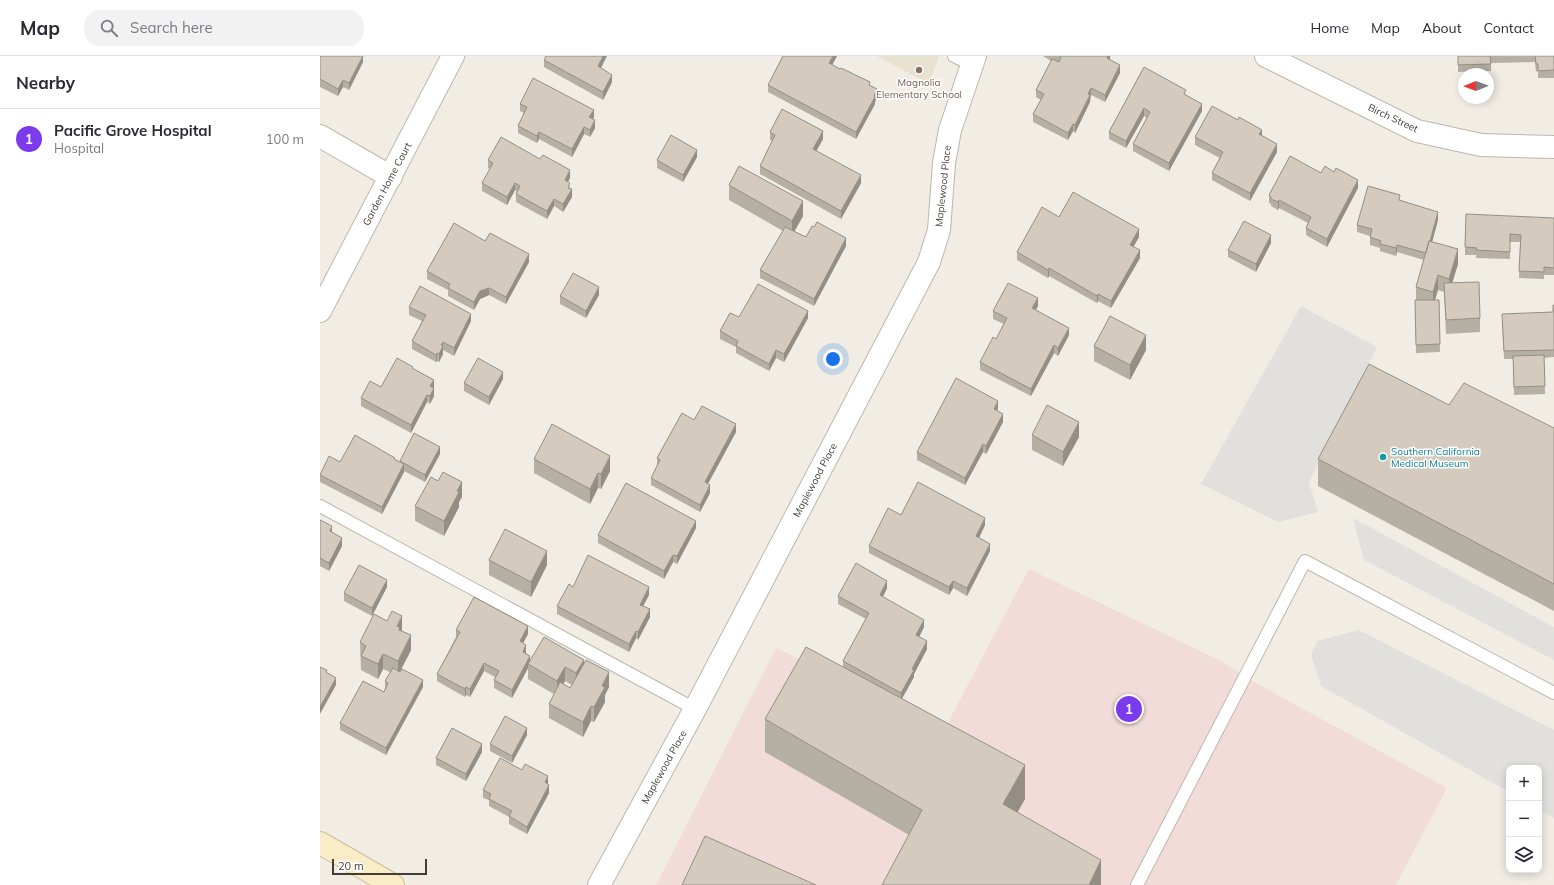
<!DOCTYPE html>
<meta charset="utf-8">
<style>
:root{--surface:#fff;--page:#f2f2f3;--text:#2b2b33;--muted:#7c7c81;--line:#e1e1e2;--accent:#7c3aed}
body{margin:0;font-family:Mulish,sans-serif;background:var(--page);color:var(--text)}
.controls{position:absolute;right:12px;bottom:12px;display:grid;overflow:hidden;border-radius:8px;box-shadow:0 2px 10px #0003}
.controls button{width:36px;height:36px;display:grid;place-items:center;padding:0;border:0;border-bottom:1px solid var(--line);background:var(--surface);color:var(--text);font:20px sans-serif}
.compass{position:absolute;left:1138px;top:12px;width:36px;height:36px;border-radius:50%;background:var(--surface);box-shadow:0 2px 10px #0003;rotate:269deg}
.scale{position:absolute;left:12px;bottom:10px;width:95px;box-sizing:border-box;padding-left:4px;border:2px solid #433d35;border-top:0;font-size:11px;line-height:14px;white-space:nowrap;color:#433d35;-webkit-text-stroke:3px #fff;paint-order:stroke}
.you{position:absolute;left:513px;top:303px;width:14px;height:14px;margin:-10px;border:3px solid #fff;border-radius:50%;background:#1a73e8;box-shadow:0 0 0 6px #1a73e833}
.badge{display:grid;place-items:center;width:26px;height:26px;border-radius:50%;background:var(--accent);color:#fff;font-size:13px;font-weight:700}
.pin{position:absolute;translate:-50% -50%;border:2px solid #fff;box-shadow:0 1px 4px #0006}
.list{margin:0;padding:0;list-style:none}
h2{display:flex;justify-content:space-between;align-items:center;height:52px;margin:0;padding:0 16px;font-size:17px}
h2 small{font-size:13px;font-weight:400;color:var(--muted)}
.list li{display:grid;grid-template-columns:26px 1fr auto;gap:12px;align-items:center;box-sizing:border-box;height:60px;padding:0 16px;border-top:1px solid var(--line)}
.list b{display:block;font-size:15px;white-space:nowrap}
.list p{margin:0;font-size:13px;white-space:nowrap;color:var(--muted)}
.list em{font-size:13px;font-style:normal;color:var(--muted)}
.icon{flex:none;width:22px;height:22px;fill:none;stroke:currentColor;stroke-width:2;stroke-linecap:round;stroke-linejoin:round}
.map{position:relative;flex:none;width:1234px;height:829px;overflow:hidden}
header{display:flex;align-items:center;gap:24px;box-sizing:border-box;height:56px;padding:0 20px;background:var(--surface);border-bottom:1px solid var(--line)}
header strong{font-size:19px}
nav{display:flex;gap:22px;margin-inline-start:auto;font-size:14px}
.search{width:280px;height:36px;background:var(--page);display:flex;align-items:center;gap:10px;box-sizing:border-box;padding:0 14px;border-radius:16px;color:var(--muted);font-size:15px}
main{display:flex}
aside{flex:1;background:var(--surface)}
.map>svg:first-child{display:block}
</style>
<header>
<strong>Map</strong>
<div class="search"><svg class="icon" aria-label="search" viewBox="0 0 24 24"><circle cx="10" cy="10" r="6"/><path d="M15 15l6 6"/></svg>Search here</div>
<nav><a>Home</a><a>Map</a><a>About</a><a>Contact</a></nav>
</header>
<main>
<aside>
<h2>Nearby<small></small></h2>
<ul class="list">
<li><span class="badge">1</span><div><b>Pacific Grove Hospital</b><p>Hospital</p></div><em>100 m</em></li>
</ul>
</aside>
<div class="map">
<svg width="1234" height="829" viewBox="0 0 1234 829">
<rect width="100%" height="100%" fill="#f1ede5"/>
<path fill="#e9e1d0" d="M557,0H619L609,28Z"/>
<path fill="#f1dcd9" d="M709,513L899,604L945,632L1127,732L1076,829H336L456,592L624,674Z"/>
<path fill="#e2e0dd" d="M981,250L1057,291L989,426L998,456L958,466L881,428Z
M1033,462L1234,571V604L1044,504Z
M1039,574L1234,674V762L1219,753V712H1189V736L1001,630L991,599L997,585Z"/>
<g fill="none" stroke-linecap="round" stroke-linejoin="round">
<defs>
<path id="lane" d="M634,0L652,9
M0,450L375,653
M817,829L985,505L1234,637"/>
<path id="street" d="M946,0L1097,75L1161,89L1234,91
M0,80L71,121
M0,255L133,0
M279,829L375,653L609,206L619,174L624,107L630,74L655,0"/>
<path id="secondary" d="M0,787L73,829"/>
</defs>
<use href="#lane" stroke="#beb7ac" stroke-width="14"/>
<use href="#street" stroke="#beb7ac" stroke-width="24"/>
<use href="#secondary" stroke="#cdbe98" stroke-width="24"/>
<use href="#lane" stroke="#fff" stroke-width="12"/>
<use href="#street" stroke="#fff" stroke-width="22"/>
<use href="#secondary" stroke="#f9ecc6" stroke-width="22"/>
</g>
<path fill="#b6afa3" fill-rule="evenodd" d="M0,0H43V6L29,34L23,31L18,40L0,31Z
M463,0H517L512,9L550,29L557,41L555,46V48L536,83L448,36V29Z
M723,0H790V4L800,17L785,46L771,39L770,46L755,77L753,75L748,84L713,66V58L721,44L716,41V34L731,5Z
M1138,0H1234V22H1218V15L1216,16L1215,6L1171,7V15L1138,16Z
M224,4L281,12L292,26L283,44L224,11Z
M824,11L866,39L882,55L849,115L813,95V88L827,62L824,60L806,92L789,83V76Z
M200,48L274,61L273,63L275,72L270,81L264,78L252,101L219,83L217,87L198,77V70L204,57L200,55Z
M450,76L503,83L496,95L541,127L521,163L440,118V110L452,85L450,84Z
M942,80L957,96L930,145L892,124V117L900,102L875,89V81Z
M377,101L363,126L337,112V104Z
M168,104L250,122L248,126L250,133L252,141L243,156L234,150L227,163L196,146V138L197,136L195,134L187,149L162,135V127L170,113L168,112Z
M1001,117L1038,132L1007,191L986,179V172L988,167L959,152L958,154L951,150V148L949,147V139Z
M409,129L483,160L474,175L486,181L526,190L494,250L440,222V214L463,175L409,144Z
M1080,145L1118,164L1112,186L1138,208L1132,227L1160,262V276L1126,278L1124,236L1118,234L1115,244H1119L1120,296L1096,297L1095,244H1096V231L1104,204L1077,196L1076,200L1060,195V192L1050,189V180L1037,176V169Z
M739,161L819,181L813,191L820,202L791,252L778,245L777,247L729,220L728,222L697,204V196Z
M1234,162V219H1224V223L1199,222L1200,186H1190V203L1156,202V199H1145V191Z
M165,185L209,206L186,248L169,239L160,243L154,254L128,240V234L107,223V215Z
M951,187L936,216L908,201V194Z
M279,239L266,262L240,248V240Z
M1234,249V301L1224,302L1225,338L1194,339L1193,303H1184L1182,265L1233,256Z
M718,250L716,254L749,279L738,300L734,297L711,340L660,314V306L676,283L684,268L673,263V255Z
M89,251L151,265L134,300L123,294V298L119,306L117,305L116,306L92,293V285L102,265L89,259Z
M419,261L488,262L464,306L456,302L449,315L416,297V291L400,283V275Z
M774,290L826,294L810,324L774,305Z
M93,313L114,324V340L110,348L107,346L91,377L41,350V342Z
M183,323L169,349L144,335V327Z
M1129,349L1234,372V555L998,430V403Z
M678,353L677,355L683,366L666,398L663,396L645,429L597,404V396Z
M374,364L416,376L388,428L390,437L380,456L331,429V422L337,409V402Z
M712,379L759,381L743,410L712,394Z
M120,398L105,426L84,415V416L62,458L0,426V418L20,406L75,403L80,406V405Z
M214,403L290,415L281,433L278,432L270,448L214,417Z
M142,441L139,446V451L124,480L95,465V450Z
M581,459L665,469L659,482L670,495L647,540L633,532L629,539L549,497V490Z
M0,464L12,477L22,490L9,515L0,510Z
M376,472L357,508L353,506L344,523L278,487V479Z
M169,504L227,509L211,541L169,519Z
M67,531L52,560L24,545V537Z
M253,531L329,539L323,550L330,561L318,584L316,582L309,596L237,558V550Z
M567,532L563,541L604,571L599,581L607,593L594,618V621L582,643L705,743L697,756L781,829L589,779L445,696V663L523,611V605L546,563L518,548V540Z
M82,574L91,594L80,616L103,631L66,699L20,674V667L64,636L65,632V625L70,616L63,613L58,623L41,614L40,586Z
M136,574L208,578L203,587L206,597V598L210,604L264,608L289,631L285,639V646L274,666L271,665L263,681L229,662V648L234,638L208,623V612L192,642L174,632V624L175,621L164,615L150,641L146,639L145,641L117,625V618L136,581ZM245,625L252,629L250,632L243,628Z
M207,679L192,707L170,695V688Z
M162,696L146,725L116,709V702Z
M227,728L229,737L207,778L189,768V761L169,750V744L163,742V734Z"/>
<path fill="#948e85" d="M43,0V6L29,34V27Z
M283,0H287L278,18V10Z
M513,0H517L509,15V7Z
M788,0H790V4L787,2Z
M800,9V17L785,46V39Z
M292,19V26L283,44V36Z
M23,24V31L18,40V33Z
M771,32L770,46L755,77V69L768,38Z
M557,33V41L555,46V48L536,83V76Z
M882,48V55L849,115V107Z
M824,52V60L806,92V85Z
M274,54V61L269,69V61Z
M275,64V72L270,81V74Z
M753,68V75L748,84V77Z
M264,71V78L252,101V93Z
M942,74V81L939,78Z
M503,75V83L493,101V93Z
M219,76V83L217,87V80Z
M957,88V96L930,145V137Z
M377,94V101L363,126V119Z
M250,114V122L245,131V124Z
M541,119V127L521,163V155Z
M1038,124V132L1007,191V183Z
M195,127V134L187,149V141Z
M252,133V141L243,156V148Z
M234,143V150L227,163V155Z
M959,144V152L958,154V146Z
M483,145V160L472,180V165Z
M1118,156V164L1107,205V197Z
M819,173V181L810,197V189Z
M951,179V187L936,216V208Z
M526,182V190L494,250V243Z
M1077,189V196L1076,200V192Z
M1138,193V208L1129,237V223Z
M820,194V202L791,252V245Z
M209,198V206L186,248V241Z
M729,212V220L728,222V214Z
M1118,219V234L1113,250V236Z
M279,231V239L266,262V255Z
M169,232V239L160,243L154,254V246L160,235Z
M778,238V245L777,247V240Z
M718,242V250L712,260V252Z
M488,255V262L464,306V298Z
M151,258V265L134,300V292Z
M749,272V279L738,300V292Z
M826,279V294L810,324V309Z
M123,286V298L119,306V298L121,289Z
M734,289V297L711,340V333Z
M456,294V302L449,315V308Z
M117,297V305L116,306V299Z
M183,316V323L169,349V341Z
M114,324V332L110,330Z
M114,332V340L110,348V340Z
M107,339V346L91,377V369Z
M678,345V353L674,361V353Z
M683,358V366L666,398V390Z
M759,366V381L743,410V396Z
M416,368V376L385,433V426Z
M663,388V396L645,429V422Z
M120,391V398L105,426V419Z
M290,400V415L281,433V418Z
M84,408V416L62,458V451Z
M278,417V432L270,448V433Z
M142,426V441L139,446V451L124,480V465L137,435Z
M390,429V437L380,456V449Z
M665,462V469L656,488V480Z
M376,465V472L357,508V500Z
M12,470V478L10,475Z
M22,482V490L9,515V507Z
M670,488V495L647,540V532Z
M227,495V509L211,541V526Z
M353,499V506L344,523V515Z
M67,524V531L52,560V552Z
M567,525V532L560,547V539Z
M633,525V532L629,539V531Z
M329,531V539L320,556V549Z
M330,553V561L318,584V576Z
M82,560V574L80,577L77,570Z
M604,564V571L596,587V579Z
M208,570V578L200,593V585Z
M316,575V582L309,596V588Z
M91,579V594L78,619V605Z
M607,585V593L594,618V621L581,644V637L592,613Z
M206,589V597L203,604V596Z
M63,598V613L58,623V608Z
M210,600V607L208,608V612L192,642V634Z
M264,604V618L256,632V617Z
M164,607V615L150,641V633Z
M245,611V625L237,639V625Z
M289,616V631L285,639V646L274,666V651L282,630Z
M16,622V629L0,658V651Z
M103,624V631L66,699V692Z
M146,631V639L145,641V633Z
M271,650V665L263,681V666Z
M207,672V679L192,707V700Z
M162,688V696L146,725V718Z
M705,709V743L683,782V748Z
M228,720V728L225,734V726Z
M229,729V737L207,778V771Z
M781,804V829H769Z"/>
<path fill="#d4cbbe" stroke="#948e85" d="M0,0H43L29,27L23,24L18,33L0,23Z
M226,0H283L278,10L292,19L283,36L224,4Z
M463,0H513L509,7L520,13L521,12L550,26L549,29L557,33L554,40L555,41L536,76L448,29Z
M740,0H788L787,2L800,9L785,39L771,32L768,38L770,39L755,69L753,68L748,77L713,58L724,38L716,34L732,3L739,6L741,1Z
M1138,0H1170L1171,8L1138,9Z
M1215,0H1234V14L1218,15V8H1216Z
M824,11L866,34L864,38L882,48L849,107L813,88L830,56L824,52L806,85L789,76Z
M213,22L274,54L269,61L275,64L270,74L264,71L252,93L219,76L217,80L198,70L207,51L200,48Z
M892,50L918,64L919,61L942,74L939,78L957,88L930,137L892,117L903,96L875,81Z
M462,53L503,75L493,93L541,119L521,155L440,110L455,79L450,76Z
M351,79L377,94L363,119L337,104Z
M181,81L220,103L223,99L250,114L245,124L250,127L248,132L252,133L243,148L234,143L227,155L196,138L200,130L195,127L187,141L162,127L173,107L168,104Z
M970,100L1001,117L1005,110L1014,116L1016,112L1038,124L1007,183L986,172L991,161L959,144L958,146L951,143V141L949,139Z
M419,110L483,145L472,165L409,129Z
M1048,130L1080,139L1079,144L1118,156L1110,185H1109L1106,197L1077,189L1076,192L1060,188L1061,185L1050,181L1052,173L1037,169Z
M753,136L819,173L810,189L820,194L791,245L778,238L777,240L729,212L728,214L697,196L722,151L739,161Z
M1146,158L1234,162V212L1224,211V216L1199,215L1201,179L1190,178V196L1156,194L1157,192L1145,191Z
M924,165L951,179L936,208L908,194Z
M497,166L526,182L494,243L440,214L465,171L486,181L492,170L494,171Z
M134,167L165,185L170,177L209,198L186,241L169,232L160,235L154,246L128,232L130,228L107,215Z
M1109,185L1138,193L1129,223L1118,219L1113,236L1096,231Z
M253,217L279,231L266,255L240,240Z
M1159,226L1160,262L1126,264L1124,227Z
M688,227L718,242L712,252L749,272L738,292L734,289L711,333L660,306L673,281L676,283L687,262L673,255Z
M438,228L488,255L464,298L456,294L449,308L416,290L418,285L400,275L410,257L419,261Z
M100,230L151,258L134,292L123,286L121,289L123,290L119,298L117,297L116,299L92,285L106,259L89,251Z
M1095,244H1119L1120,288L1096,289Z
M1233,249H1234V294L1184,295L1182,258L1233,256Z
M790,260L826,279L810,309L774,290Z
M1224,299L1225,330L1194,331L1193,300Z
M77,302L93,311L92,312L114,324L110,330L114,332L110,340L107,339L91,369L41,342L50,325L61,331Z
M158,302L183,316L169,341L144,327Z
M1049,308L1129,349L1144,327L1234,372V528L998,403Z
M636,322L678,345L674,353L683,358L666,390L663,388L645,422L597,396Z
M727,349L759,366L743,396L712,379Z
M382,350L416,368L385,426L390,429L380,449L331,422L340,404L337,402L362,357L374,364Z
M232,368L290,400L281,418L278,417L270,433L214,403Z
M94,377L120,391L105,419L80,405Z
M35,379L75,402L74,403L84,408L62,451L0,419L9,400L20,406Z
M123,416L142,426L137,435L139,436L124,465L95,450L111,421L118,425Z
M598,426L665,462L656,480L670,488L647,532L633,525L629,531L549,490L568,452L581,459Z
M306,427L376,465L357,500L353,499L344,515L278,479Z
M0,464L12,470L10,475L22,482L9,507L0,502Z
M185,473L227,495L211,526L169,504Z
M268,499L329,531L320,549L330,553L318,576L316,575L309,588L237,550L249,528L253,531Z
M536,507L567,525L560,539L604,564L596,579L607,585L592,613L594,614L581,637L523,605L549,557L518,540Z
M39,509L67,524L52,552L24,537Z
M154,541L208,570L200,585L206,589L203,596L210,600L192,634L174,624L179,615L164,607L150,633L146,631L145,633L117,618L140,576L136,574Z
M72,555L82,560L77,570L80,572L79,574L91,579L78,605L63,598L58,608L41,600L46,590L40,586L54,558L67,565Z
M224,581L264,604L256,617L245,611L237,625L208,608Z
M486,591L705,709L683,748L781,804L769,829H562L602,754L445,663Z
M266,604L289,616L282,630L285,631L274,651L271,650L263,666L229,648L240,626L250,632Z
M0,611L7,614L6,616L16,622L0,651Z
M73,612L80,616L82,613L103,624L66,692L20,667L43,625L64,636L68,627L65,625Z
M185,660L207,672L192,700L170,688Z
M132,672L162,688L146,718L116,702Z
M180,702L202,714L205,708L228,720L225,726L229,729L207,771L189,760L192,755L169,743L171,738L163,734Z
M385,780L496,829H362Z"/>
<circle fill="#8d6e63" stroke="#fff" stroke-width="1.5" cx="599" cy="14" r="4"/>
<circle fill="#0f9aa8" stroke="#fff" stroke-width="1.5" cx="1063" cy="401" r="4"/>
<g text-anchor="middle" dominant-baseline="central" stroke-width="3" stroke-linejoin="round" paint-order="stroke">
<g font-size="10" fill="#785e54" stroke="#fff">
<text x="599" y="26">Magnolia<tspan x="599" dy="12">Elementary School</tspan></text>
</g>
<g font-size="10" fill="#433d35" stroke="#fff">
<text transform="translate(1073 62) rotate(25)">Birch Street</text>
<text transform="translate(67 128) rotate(-62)">Garden Home Court</text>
<text transform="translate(623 130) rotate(-84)">Maplewood Place</text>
<text transform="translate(495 424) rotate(-62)">Maplewood Place</text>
<text transform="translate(344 711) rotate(-61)">Maplewood Place</text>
</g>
<g font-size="10" fill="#0d838f" stroke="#fff" text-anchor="start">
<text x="1071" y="395">Southern California<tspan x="1071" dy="12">Medical Museum</tspan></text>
</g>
</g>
</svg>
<div class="controls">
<button>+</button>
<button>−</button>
<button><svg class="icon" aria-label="layers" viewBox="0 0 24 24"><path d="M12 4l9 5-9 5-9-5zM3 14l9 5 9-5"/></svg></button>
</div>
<svg class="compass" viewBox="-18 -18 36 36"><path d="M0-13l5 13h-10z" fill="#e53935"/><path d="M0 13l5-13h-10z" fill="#7c7c81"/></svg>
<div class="scale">20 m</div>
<div class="you"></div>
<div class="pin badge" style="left:809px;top:653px">1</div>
</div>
</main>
